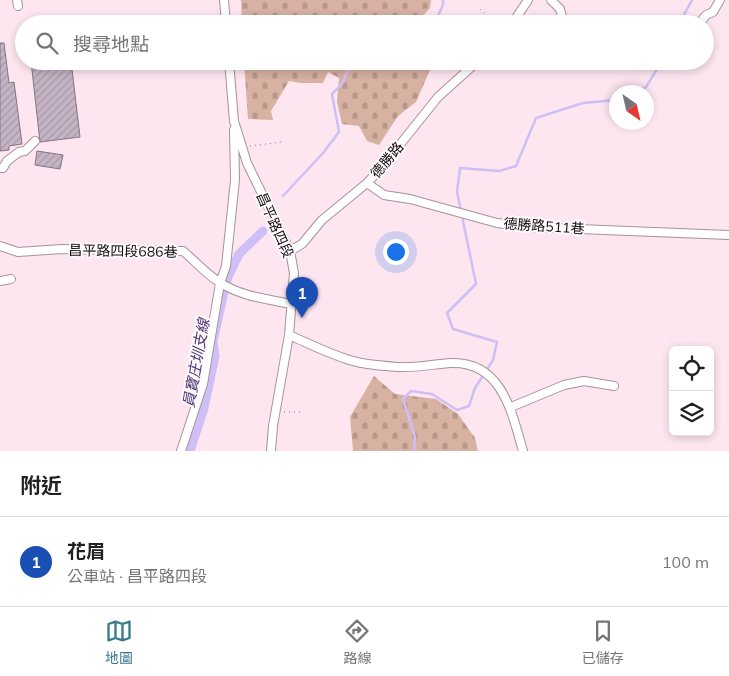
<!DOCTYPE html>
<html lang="zh-TW">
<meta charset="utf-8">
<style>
:root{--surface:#fff;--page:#f6f6f6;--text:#202124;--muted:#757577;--line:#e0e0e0;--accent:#38798c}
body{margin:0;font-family:Mulish,"Noto Sans TC",sans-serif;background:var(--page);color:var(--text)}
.controls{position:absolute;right:15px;bottom:15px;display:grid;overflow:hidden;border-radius:8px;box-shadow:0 2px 8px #0003}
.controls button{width:45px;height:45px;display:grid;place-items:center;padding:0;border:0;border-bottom:1px solid var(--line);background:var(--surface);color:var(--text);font:25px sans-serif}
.compass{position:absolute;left:609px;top:85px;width:45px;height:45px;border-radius:50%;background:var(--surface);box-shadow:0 2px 8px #0003;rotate:146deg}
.you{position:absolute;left:395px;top:251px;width:18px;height:18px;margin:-12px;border:4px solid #fff;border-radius:50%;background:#1a73e8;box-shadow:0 0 0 8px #1a73e833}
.badge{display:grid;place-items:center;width:32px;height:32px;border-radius:50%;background:var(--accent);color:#fff;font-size:16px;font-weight:700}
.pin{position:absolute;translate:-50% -41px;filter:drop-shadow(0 1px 2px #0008)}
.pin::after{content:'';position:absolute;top:26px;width:18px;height:15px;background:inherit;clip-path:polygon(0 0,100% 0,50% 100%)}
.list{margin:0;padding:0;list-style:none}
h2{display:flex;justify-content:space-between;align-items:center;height:65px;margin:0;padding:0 20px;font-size:21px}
h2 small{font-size:16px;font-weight:400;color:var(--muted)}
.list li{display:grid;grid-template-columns:32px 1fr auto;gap:15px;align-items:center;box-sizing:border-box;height:90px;padding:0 20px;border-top:1px solid var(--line)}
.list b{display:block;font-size:19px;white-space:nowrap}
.list p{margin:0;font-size:16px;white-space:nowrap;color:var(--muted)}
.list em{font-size:16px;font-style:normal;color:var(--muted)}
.icon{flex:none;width:28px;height:28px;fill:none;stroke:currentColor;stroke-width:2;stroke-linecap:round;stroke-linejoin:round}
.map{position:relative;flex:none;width:729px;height:451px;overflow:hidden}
.search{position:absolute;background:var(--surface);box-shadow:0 2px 8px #0003;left:15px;right:15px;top:15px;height:55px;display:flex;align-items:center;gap:12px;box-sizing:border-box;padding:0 18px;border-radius:28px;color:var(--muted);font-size:19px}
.sheet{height:155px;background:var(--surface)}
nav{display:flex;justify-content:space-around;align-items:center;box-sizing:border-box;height:70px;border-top:1px solid var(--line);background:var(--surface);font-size:14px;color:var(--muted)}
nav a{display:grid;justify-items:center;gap:2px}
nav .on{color:var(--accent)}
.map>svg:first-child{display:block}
</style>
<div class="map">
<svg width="729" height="451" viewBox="0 0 729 451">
<defs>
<pattern id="cemetery-stones" width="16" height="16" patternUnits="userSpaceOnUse" patternTransform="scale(1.25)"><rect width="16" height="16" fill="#d7b1a2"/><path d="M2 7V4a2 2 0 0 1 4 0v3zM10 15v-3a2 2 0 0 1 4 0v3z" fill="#b8978a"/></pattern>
<pattern id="building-hatch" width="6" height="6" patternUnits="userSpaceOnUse" patternTransform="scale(1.25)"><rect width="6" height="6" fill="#c4b4c5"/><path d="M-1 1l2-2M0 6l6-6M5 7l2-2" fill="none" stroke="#a799a8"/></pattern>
</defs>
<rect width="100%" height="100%" fill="#fee6f1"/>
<path fill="url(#cemetery-stones)" d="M241,0H431L430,8L417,22L418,24H242Z
M244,61H434L416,102L398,116L379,145L367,141L359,126L342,124L337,102L339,78L328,72L323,83H300L289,81L271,111L273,120L248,119Z
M374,376L395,394L436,399L458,414L475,438L478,451H353L350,417Z"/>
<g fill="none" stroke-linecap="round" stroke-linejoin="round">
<path stroke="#cebff7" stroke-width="2.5" d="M429,24L435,22L443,5V0
M679,24L692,0
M637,92L646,87L662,61
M283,196L323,153L339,132L332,94L342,84L351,61
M461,210L457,192L460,168L499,171L516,166L536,118L583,103L616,100
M414,451L415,437L403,399L411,391L432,394L457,410L469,406L475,388L493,360L497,342L453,329L447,313L476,284L462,216"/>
<path stroke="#cebff7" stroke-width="9" d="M190,451L204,408L215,356L213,341L227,279L239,254L263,231"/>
</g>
<path fill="url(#building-hatch)" stroke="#837484" d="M0,43H4L9,83L14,82L22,144L9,146V150L0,151Z
M31,61H71L80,137L40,142Z
M37,151L63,155L60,169L35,165Z"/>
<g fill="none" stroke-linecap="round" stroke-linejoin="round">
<defs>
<path id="minor" d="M17,0L18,6
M224,0L226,24
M551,0L560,9L564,24
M512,24L528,0
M699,24L706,15L713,12L720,0
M229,61L234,121L247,163L290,251L294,273L289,335L273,426L271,451
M0,168H3L7,161L19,152L25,151L35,141
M367,183L384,195L410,199L497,223L529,227L729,235
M0,246L18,252L62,249L183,251C195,261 205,273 219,282C240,296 266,299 291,304
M290,251L302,244L322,220L367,183L382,167L438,97L478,61
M0,281L11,279
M289,335C310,344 335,357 357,362C369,365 385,366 398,367C416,368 434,364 451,363C502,361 512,413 523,451
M511,407L564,385L584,381L614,386
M181,451L203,384L220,283L226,266L235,180L234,130"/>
</defs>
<use href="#minor" stroke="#a7919b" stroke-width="10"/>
<path stroke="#87787f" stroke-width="1" stroke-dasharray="1 4" stroke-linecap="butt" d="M480,9L495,24
M250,146L282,142
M284,412H304"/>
<use href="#minor" stroke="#fff" stroke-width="8"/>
</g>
<g text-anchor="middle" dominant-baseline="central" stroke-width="4" stroke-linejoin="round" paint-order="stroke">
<g font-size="14" fill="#110a0d" stroke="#fffafc">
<text transform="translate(387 160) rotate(-50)">德勝路</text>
<text transform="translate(275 225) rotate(66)">昌平路四段</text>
<text transform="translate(544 226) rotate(4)">德勝路511巷</text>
<text transform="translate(123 251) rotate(1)">昌平路四段686巷</text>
</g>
<g font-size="15" font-style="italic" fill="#4c3577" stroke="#fffafc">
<text transform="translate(196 363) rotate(-80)">員寶庄圳支線</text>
</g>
</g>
</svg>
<div class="controls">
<button><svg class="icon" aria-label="locate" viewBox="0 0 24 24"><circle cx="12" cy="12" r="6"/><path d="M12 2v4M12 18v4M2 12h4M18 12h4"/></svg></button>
<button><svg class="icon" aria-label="layers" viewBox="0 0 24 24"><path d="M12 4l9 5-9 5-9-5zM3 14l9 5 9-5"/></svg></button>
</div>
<svg class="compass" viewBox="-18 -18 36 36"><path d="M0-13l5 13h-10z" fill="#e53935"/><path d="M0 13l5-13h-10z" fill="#757577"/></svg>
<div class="you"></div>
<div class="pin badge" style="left:302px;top:318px;background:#1a4fb4">1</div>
<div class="search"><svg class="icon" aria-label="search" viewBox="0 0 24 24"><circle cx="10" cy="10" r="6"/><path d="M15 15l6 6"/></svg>搜尋地點</div>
</div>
<section class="sheet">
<h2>附近<small></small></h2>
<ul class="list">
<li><span class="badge" style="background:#1a4fb4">1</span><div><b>花眉</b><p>公車站 · 昌平路四段</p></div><em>100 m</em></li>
</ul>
</section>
<nav>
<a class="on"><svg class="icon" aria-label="map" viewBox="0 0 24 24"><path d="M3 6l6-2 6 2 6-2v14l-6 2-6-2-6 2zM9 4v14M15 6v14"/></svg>地圖</a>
<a><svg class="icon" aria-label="directions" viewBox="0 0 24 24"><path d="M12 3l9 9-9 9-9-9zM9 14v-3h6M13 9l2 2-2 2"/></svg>路線</a>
<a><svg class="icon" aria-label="saved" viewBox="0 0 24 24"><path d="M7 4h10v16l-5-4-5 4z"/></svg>已儲存</a>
</nav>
